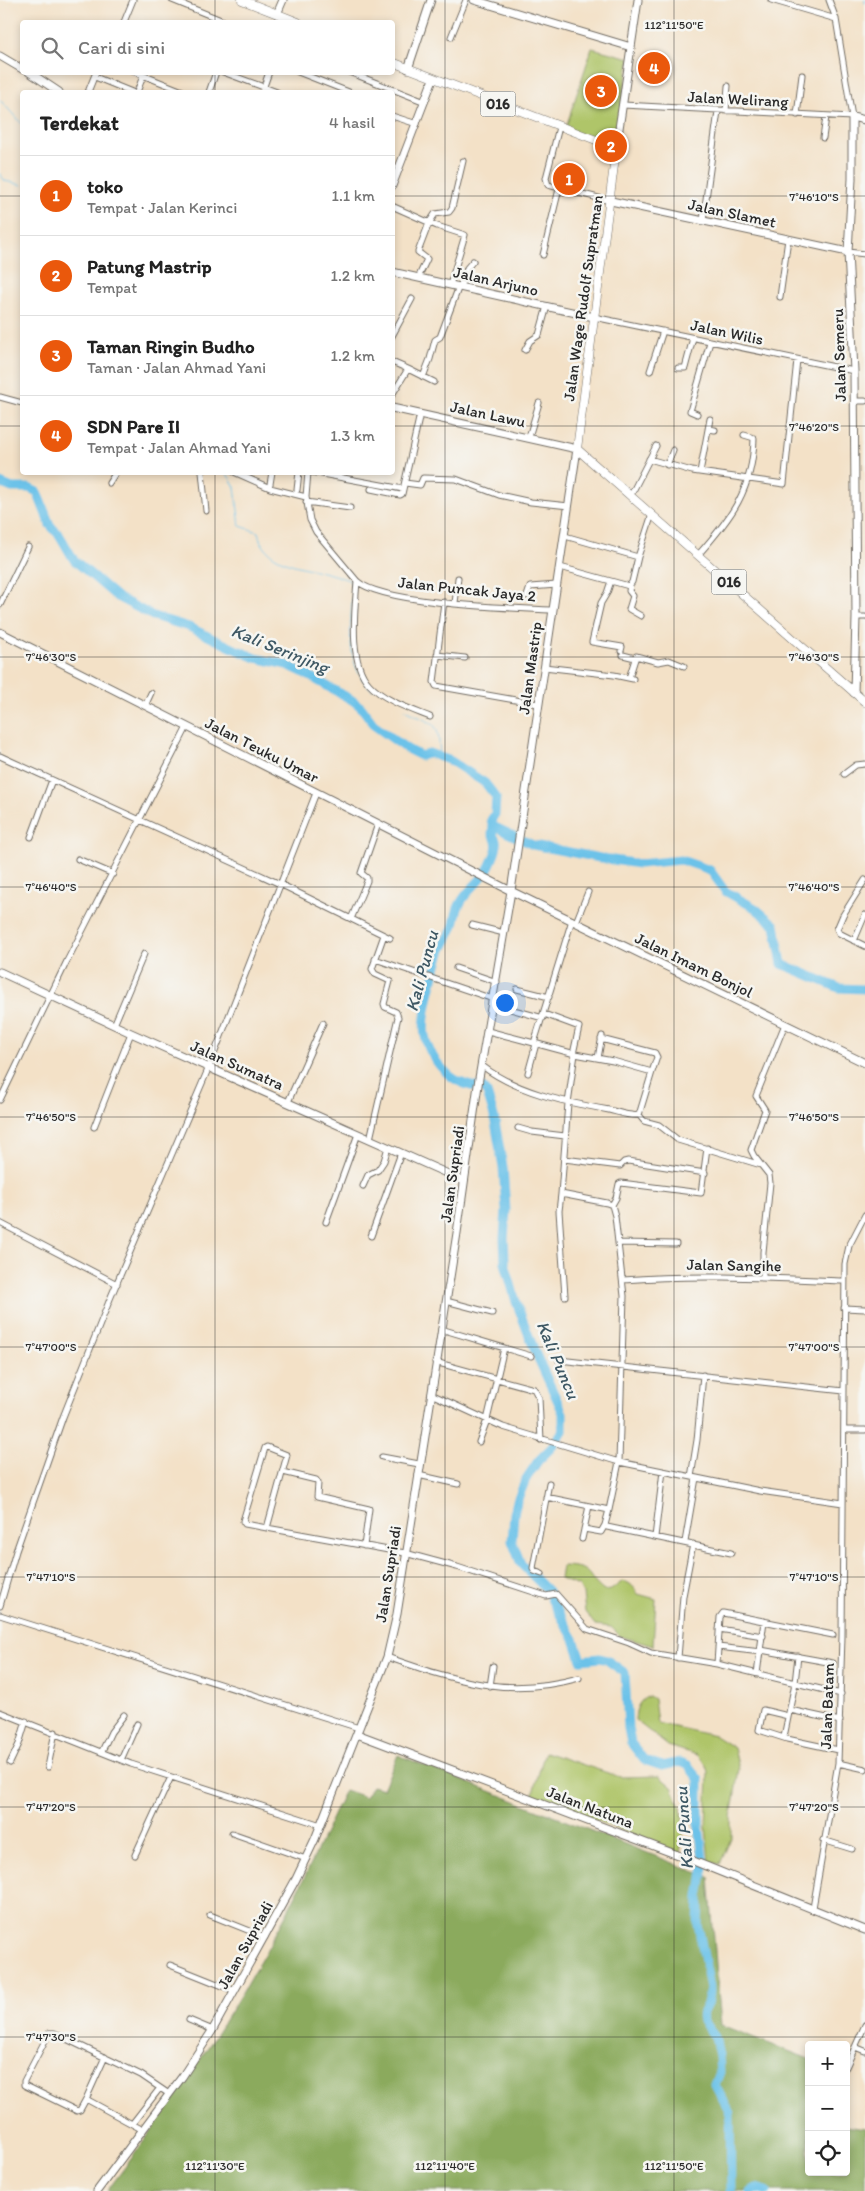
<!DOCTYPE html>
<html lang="id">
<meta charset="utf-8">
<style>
:root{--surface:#fff;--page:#f6f6f6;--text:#222;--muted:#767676;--line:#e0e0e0;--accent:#ea580c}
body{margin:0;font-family:Itim,sans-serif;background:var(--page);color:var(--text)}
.controls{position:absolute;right:15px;bottom:15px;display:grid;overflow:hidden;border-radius:5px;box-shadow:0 2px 8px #0003}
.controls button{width:45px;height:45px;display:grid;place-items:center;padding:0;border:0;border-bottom:1px solid var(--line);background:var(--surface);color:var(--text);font:25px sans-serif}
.you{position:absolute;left:504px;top:1002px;width:18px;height:18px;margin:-12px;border:4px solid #fff;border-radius:50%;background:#1a73e8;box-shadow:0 0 0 8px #1a73e833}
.badge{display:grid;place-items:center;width:32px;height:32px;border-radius:50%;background:var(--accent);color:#fff;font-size:16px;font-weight:700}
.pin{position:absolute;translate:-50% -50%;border:2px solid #fff;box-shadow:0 1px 5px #0006}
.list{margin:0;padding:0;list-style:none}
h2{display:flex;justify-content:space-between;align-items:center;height:65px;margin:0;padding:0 20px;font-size:21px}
h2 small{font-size:16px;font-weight:400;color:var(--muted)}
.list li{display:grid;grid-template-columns:32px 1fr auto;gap:15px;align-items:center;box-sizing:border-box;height:80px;padding:0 20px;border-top:1px solid var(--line)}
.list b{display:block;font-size:19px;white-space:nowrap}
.list p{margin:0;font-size:16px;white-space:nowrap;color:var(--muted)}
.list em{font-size:16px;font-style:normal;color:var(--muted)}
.icon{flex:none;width:28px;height:28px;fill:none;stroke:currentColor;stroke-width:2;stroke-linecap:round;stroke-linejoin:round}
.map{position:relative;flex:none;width:865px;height:2191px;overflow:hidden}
.search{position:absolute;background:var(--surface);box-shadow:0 2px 8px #0003;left:20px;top:20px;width:375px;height:55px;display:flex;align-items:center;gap:12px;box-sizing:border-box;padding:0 18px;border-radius:5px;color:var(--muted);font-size:19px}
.panel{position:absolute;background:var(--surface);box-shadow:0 2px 8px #0003;left:20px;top:90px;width:375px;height:385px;border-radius:5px}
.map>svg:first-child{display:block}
</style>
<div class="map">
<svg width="865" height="2191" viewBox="0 0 865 2191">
<rect width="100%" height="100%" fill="#f6f6f2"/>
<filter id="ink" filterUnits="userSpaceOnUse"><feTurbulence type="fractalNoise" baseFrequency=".02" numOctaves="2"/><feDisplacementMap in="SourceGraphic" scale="10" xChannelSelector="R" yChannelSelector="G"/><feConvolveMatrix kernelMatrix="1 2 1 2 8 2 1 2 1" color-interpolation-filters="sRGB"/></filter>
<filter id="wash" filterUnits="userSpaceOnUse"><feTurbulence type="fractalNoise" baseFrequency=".0096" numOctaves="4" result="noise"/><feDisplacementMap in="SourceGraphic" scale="20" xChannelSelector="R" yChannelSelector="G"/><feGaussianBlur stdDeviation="1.12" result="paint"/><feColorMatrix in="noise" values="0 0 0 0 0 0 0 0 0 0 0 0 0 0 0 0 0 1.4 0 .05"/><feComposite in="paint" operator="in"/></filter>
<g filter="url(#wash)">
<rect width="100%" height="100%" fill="#f3e1c7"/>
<path fill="#afc569" stroke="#6d784a" d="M592,48L630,58L615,140L610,139L605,141L565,130Z
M562,1566C596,1567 584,1576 604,1591L611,1590L623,1581C631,1583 634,1587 638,1594L656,1599L653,1646L620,1636L611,1627L595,1625L585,1612L583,1594L579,1586L560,1579Z
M649,1696L654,1699L657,1723L715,1736L734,1748L739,1769L731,1817V1838L720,1864L709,1862L706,1827L708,1772L705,1763L697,1755L668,1746L635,1720C636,1708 638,1701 649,1696Z
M545,1752L620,1777L659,1776L672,1787L681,1808L684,1827L680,1853L532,1796Z"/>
<path fill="#8baa5d" stroke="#5b6a44" d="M398,1755L709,1877L721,2025L809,2059V2172H846V2125L865,2128V2191H107C172,2106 232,2015 283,1920C306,1878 324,1833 345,1790L365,1797L372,1786L383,1789Z"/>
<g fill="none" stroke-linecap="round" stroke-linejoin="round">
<path stroke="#6cc2e9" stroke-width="1" d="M865,0V3
M0,100L22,124
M0,174L5,181L22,185
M226,472L235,487L240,526L258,532C264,563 297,565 323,572C331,574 340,577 349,580L353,588C351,622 343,665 372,690
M405,710C437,728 438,717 440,757"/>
<path stroke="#6cc2e9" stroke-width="9" d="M0,483L12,488H29L37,492L50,525L60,536L74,560L117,597L153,616L189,627L237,650L256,658L287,665L304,673L352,700L361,707L375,726L407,749L421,756L429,753L451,761L485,783L496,797L495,814L491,820L493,826L533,845L600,858L639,864L681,860L710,870L725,891L755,908L775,925L782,964L839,988L865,989
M493,826L492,834C501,844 495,854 490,865C483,881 467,889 460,904C455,912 456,922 452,930C449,937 445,943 442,950C435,969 421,1018 425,1036C427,1046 433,1058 440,1066C452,1080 464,1086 483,1088L487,1093L494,1116L503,1167L506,1210L504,1238L505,1263L516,1302L536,1354L563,1413V1431L551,1448L538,1461L526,1479L517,1501L514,1514L512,1541L521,1564L548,1591L552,1601L574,1639L581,1660L600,1658L607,1660L625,1673L628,1728L631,1743L644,1760L662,1766L680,1762L688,1765L699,1780V1826L704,1867L699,1897L698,1925L710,1988L707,2004L702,2014L703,2021L715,2037L719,2055L720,2072L715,2085L730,2113L731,2191
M751,2191L756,2188L767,2191"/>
</g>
</g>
<g filter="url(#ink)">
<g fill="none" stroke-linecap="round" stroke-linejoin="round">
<defs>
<path id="street" d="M172,0L226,22
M771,0L836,19
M124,22L133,0
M451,37L466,0
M135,72L185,92
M223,72L277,92
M298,72L349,92
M349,72L425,102
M95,77L132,92
M88,92L96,72
M137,92L143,76
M209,92L216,72
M262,92L269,72
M623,105L852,117L836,19L829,0
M726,111L728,86
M797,115L802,75
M392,116L417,124
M559,127L546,178L548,185L610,201
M823,138L826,117
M392,206L437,226L465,235L450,285
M703,221L718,111
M848,252L865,254
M543,255L559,189
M418,278L427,259L418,252L429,223L435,214L449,212L452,208L463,161
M460,287L467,268L473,261
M780,297L788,239
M594,317L854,371
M392,336L412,299
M525,350L530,341L539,335L547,306
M392,362L408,369
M678,368H685L693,338
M650,371L663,331
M423,377L430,359L435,340L440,337L459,286
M392,395L408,369L434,382
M0,397L22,403
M854,401H865
M697,414L690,411L710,342
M708,429L715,430
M529,437L539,403
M649,459L692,471L784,484L797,360
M667,465L673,450
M202,472L206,511
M234,472L270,488L306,497
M308,472L306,497L310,520L316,532L357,581C382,604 514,608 552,610
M311,472L403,489
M700,472L710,419
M109,483L116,472
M405,483L420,485L423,478L456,479L499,495L531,502L569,506
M270,484L272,472
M371,489L400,495L402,494L420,414
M297,490L299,472
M631,495L656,446
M306,502L350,508
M565,536L638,557L652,514
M698,555C731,518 753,490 754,438L744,435
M560,567L629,586L632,582L638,557
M357,581C355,610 348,661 369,684C383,700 410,709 430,717
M611,581L607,593L601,603L592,642L622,647L621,651
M630,585L629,591L633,596L629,609L641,616
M527,596L530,587L557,585
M444,602L434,682L436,686L538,704
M455,603L458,578
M0,605L28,547
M856,617H865
M437,655L465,658
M623,655L635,658
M544,667L614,675L633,679
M629,678L636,656L658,662L669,660L684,666
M145,706L151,693
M0,756L280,884L390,938
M844,774L856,765L865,764
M31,837L52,780
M78,859L113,874
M865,880L843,915L837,929L839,933L865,946
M351,919L367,881V878L361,873L378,824
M572,920L534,1043L575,1054L568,1103L561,1194L607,1203L612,1205L615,1216L624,1296L619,1462L760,1491L843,1503
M576,922L588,892
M472,925L504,933
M854,941L865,915
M375,959L493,999
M456,968L497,982
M517,989L549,997
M492,1004L543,1018
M544,1014L579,1027L573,1054
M114,1025L144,954
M488,1031L534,1043
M601,1039L655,1053L657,1057L652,1072
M598,1058L602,1036
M481,1065C517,1093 565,1102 609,1110C618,1112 630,1117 639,1115L652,1072L613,1061L575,1054
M528,1073L536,1044
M0,1100L67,961L187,727
M288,1102L323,1023
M639,1115L644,1121L659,1125L678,1140L761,1165
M94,1127L131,1033
M518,1128L532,1132L565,1136
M370,1139L398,1017L396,1012L385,1007L384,1004L390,981L375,974L372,969L384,935
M564,1159L620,1166L624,1162L628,1161L705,1173
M363,1186L368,1175L378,1170L384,1161L388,1147
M561,1194L559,1211L565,1296
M612,1205L616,1198L619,1184L621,1183L701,1193L707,1148
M326,1222L358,1134
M0,1223L117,1284
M371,1236L401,1153
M619,1243L676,1244
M763,1277V1252L770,1183L769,1175L754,1156L751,1150L765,1110L756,1096L785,1024
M623,1280C697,1274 770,1278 844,1281
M446,1301L492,1313
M844,1308L865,1309
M441,1329L531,1356
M559,1360L844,1391
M435,1362L534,1389L539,1398L541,1440
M431,1394L503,1427L619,1462L609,1510
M844,1430H865
M479,1442L487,1420L504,1348
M382,1457L419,1464
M283,1472L316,1480L318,1483L317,1497L369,1509L364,1546
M418,1475L458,1484
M691,1477L697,1440L703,1375
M546,1497L609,1510L605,1525L607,1527L731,1553
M267,1528L245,1524L243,1521L265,1448L267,1447L287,1455L267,1528L405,1553L457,1567L546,1596L556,1594L587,1629L629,1643L651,1653L717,1664L841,1694
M584,1529L601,1532L605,1525
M655,1537L663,1471
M582,1539L589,1506
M685,1542L696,1478
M542,1574L534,1571L533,1568L549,1483
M0,1606L16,1551L63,1417L110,1299L209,1067L316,793
M0,1615L359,1728
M719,1629L763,1636
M718,1647L761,1652
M761,1650L833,1663
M387,1657C456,1681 506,1698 579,1678
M678,1658L683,1596L693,1544
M717,1664L720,1617L723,1613L833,1635
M757,1674L764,1621
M490,1686L493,1666
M790,1710L840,1721
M0,1712L131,1764L321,1825
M788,1716L763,1710L759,1730L787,1739L838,1750
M784,1737L795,1683L798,1656
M102,1751L111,1732L124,1715
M121,1760L137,1724
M10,1763L19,1744L26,1721
M838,1763L865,1769
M48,1767L55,1732
M232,1833L306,1859
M823,1840L852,1849
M135,1855L171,1777
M813,1908L838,1763L842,1637L845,1264L849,1246L865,1215
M210,1915L265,1937
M170,1965L235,1991
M189,2020L213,2030
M855,2047L865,2051
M105,2057L86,2099L143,2130
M846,2067L865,2025
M86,2099L80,2110L77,2111L24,2085V2081L49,2033H54L141,2075L169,2094
M132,2124L160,2088"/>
<path id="secondary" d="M474,0L631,47
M277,14L283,0
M0,56L22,69
M408,69L431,0
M29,72L59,92
M617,142L638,0
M392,186L433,79
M611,201L848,252
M392,272L594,317
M0,632L511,891L865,1063
M854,693L856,617L854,371L848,252L852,179V117L865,120
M0,972L131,1033L464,1181
M357,1734L691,1860L865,1930
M97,2191L182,2077L212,2031L296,1879L315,1839L387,1657L397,1614L457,1233L479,1078L511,891L577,449L392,408"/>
<path id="primary" d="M242,0L298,22
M392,62L604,143
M604 146a7 7 0 1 1 14 0a7 7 0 1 1-14 0Z
M616,150L577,449L865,702"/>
</defs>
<use href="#street" stroke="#716b62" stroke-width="7"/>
<use href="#secondary" stroke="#716b62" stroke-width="9"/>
<use href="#primary" stroke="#716b62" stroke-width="9"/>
<use href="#street" stroke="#fff" stroke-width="5"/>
<use href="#secondary" stroke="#fff" stroke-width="7"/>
<use href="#primary" stroke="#fff" stroke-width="8"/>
</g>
</g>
<path fill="none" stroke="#2b2b2b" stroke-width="1" stroke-opacity="0.45" d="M215,0V22M445,0V2191M674,0V2191M215,72V92M0,196H22M392,196H865M0,426H22M392,426H865M215,472V2191M0,657H865M0,887H865M0,1117H865M0,1347H865M0,1577H865M0,1807H865M0,2037H865"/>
<g text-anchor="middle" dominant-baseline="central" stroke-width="5" stroke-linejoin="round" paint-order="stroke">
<g fill="#f6f6f2" stroke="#686867" stroke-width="1">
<rect x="480.5" y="91.5" width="35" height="25" rx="4"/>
<rect x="711.5" y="569.5" width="35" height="25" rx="4"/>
</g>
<g font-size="15" font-weight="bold" fill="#2b2b2b">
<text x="498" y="104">016</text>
<text x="729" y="582">016</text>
</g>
<g font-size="16" fill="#2b2b2b" stroke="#f6f6f2">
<text transform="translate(738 99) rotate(3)">Jalan Welirang</text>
<text transform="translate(732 213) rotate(12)">Jalan Slamet</text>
<text transform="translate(496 281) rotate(13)">Jalan Arjuno</text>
<text transform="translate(583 298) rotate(-82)">Jalan Wage Rudolf Supratman</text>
<text transform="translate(727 332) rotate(12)">Jalan Wilis</text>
<text transform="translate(839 355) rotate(-92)">Jalan Semeru</text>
<text transform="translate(488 414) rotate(12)">Jalan Lawu</text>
<text transform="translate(467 589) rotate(6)">Jalan Puncak Jaya 2</text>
<text transform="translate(530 668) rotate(-82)">Jalan Mastrip</text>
<text transform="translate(262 750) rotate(27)">Jalan Teuku Umar</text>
<text transform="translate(694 965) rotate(26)">Jalan Imam Bonjol</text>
<text transform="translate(237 1065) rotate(24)">Jalan Sumatra</text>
<text transform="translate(452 1174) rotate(-82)">Jalan Supriadi</text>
<text transform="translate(734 1265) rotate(1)">Jalan Sangihe</text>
<text transform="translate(388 1574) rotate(-81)">Jalan Supriadi</text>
<text transform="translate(827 1706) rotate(-88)">Jalan Batam</text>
<text transform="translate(590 1807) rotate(21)">Jalan Natuna</text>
<text transform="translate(245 1945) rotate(-61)">Jalan Supriadi</text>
</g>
<g font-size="18" font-style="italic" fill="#3e5864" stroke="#f6f6f2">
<text transform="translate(280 649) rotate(22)">Kali Serinjing</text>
<text transform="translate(422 971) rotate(-75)">Kali Puncu</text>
<text transform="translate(558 1360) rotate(67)">Kali Puncu</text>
<text transform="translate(684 1828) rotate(-94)">Kali Puncu</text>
</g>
</g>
<g font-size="12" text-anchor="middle" fill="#2b2b2b" stroke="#f6f6f2" stroke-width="5" stroke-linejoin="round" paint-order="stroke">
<text x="674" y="29">112°11'50"E</text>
<text x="814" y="201">7°46'10"S</text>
<text x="814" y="431">7°46'20"S</text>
<text x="51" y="661">7°46'30"S</text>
<text x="814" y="661">7°46'30"S</text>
<text x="51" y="891">7°46'40"S</text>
<text x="814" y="891">7°46'40"S</text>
<text x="51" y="1121">7°46'50"S</text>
<text x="814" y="1121">7°46'50"S</text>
<text x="51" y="1351">7°47'00"S</text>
<text x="814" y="1351">7°47'00"S</text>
<text x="51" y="1581">7°47'10"S</text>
<text x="814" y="1581">7°47'10"S</text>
<text x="51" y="1811">7°47'20"S</text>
<text x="814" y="1811">7°47'20"S</text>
<text x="51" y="2041">7°47'30"S</text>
<text x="215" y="2170">112°11'30"E</text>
<text x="445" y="2170">112°11'40"E</text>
<text x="674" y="2170">112°11'50"E</text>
</g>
</svg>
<div class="controls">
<button>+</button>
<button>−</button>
<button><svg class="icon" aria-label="locate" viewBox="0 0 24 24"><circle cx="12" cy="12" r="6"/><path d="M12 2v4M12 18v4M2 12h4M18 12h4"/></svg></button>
</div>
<div class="you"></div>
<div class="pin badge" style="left:569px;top:179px">1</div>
<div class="pin badge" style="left:611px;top:146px">2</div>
<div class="pin badge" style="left:601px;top:91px">3</div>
<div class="pin badge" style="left:654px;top:68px">4</div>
<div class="search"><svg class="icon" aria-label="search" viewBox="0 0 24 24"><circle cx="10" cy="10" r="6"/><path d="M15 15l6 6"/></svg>Cari di sini</div>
<section class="panel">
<h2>Terdekat<small>4 hasil</small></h2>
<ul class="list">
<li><span class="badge">1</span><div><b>toko</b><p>Tempat · Jalan Kerinci</p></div><em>1.1 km</em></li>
<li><span class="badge">2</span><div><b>Patung Mastrip</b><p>Tempat</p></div><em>1.2 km</em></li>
<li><span class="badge">3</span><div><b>Taman Ringin Budho</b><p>Taman · Jalan Ahmad Yani</p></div><em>1.2 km</em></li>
<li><span class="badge">4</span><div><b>SDN Pare II</b><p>Tempat · Jalan Ahmad Yani</p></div><em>1.3 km</em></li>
</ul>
</section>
</div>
